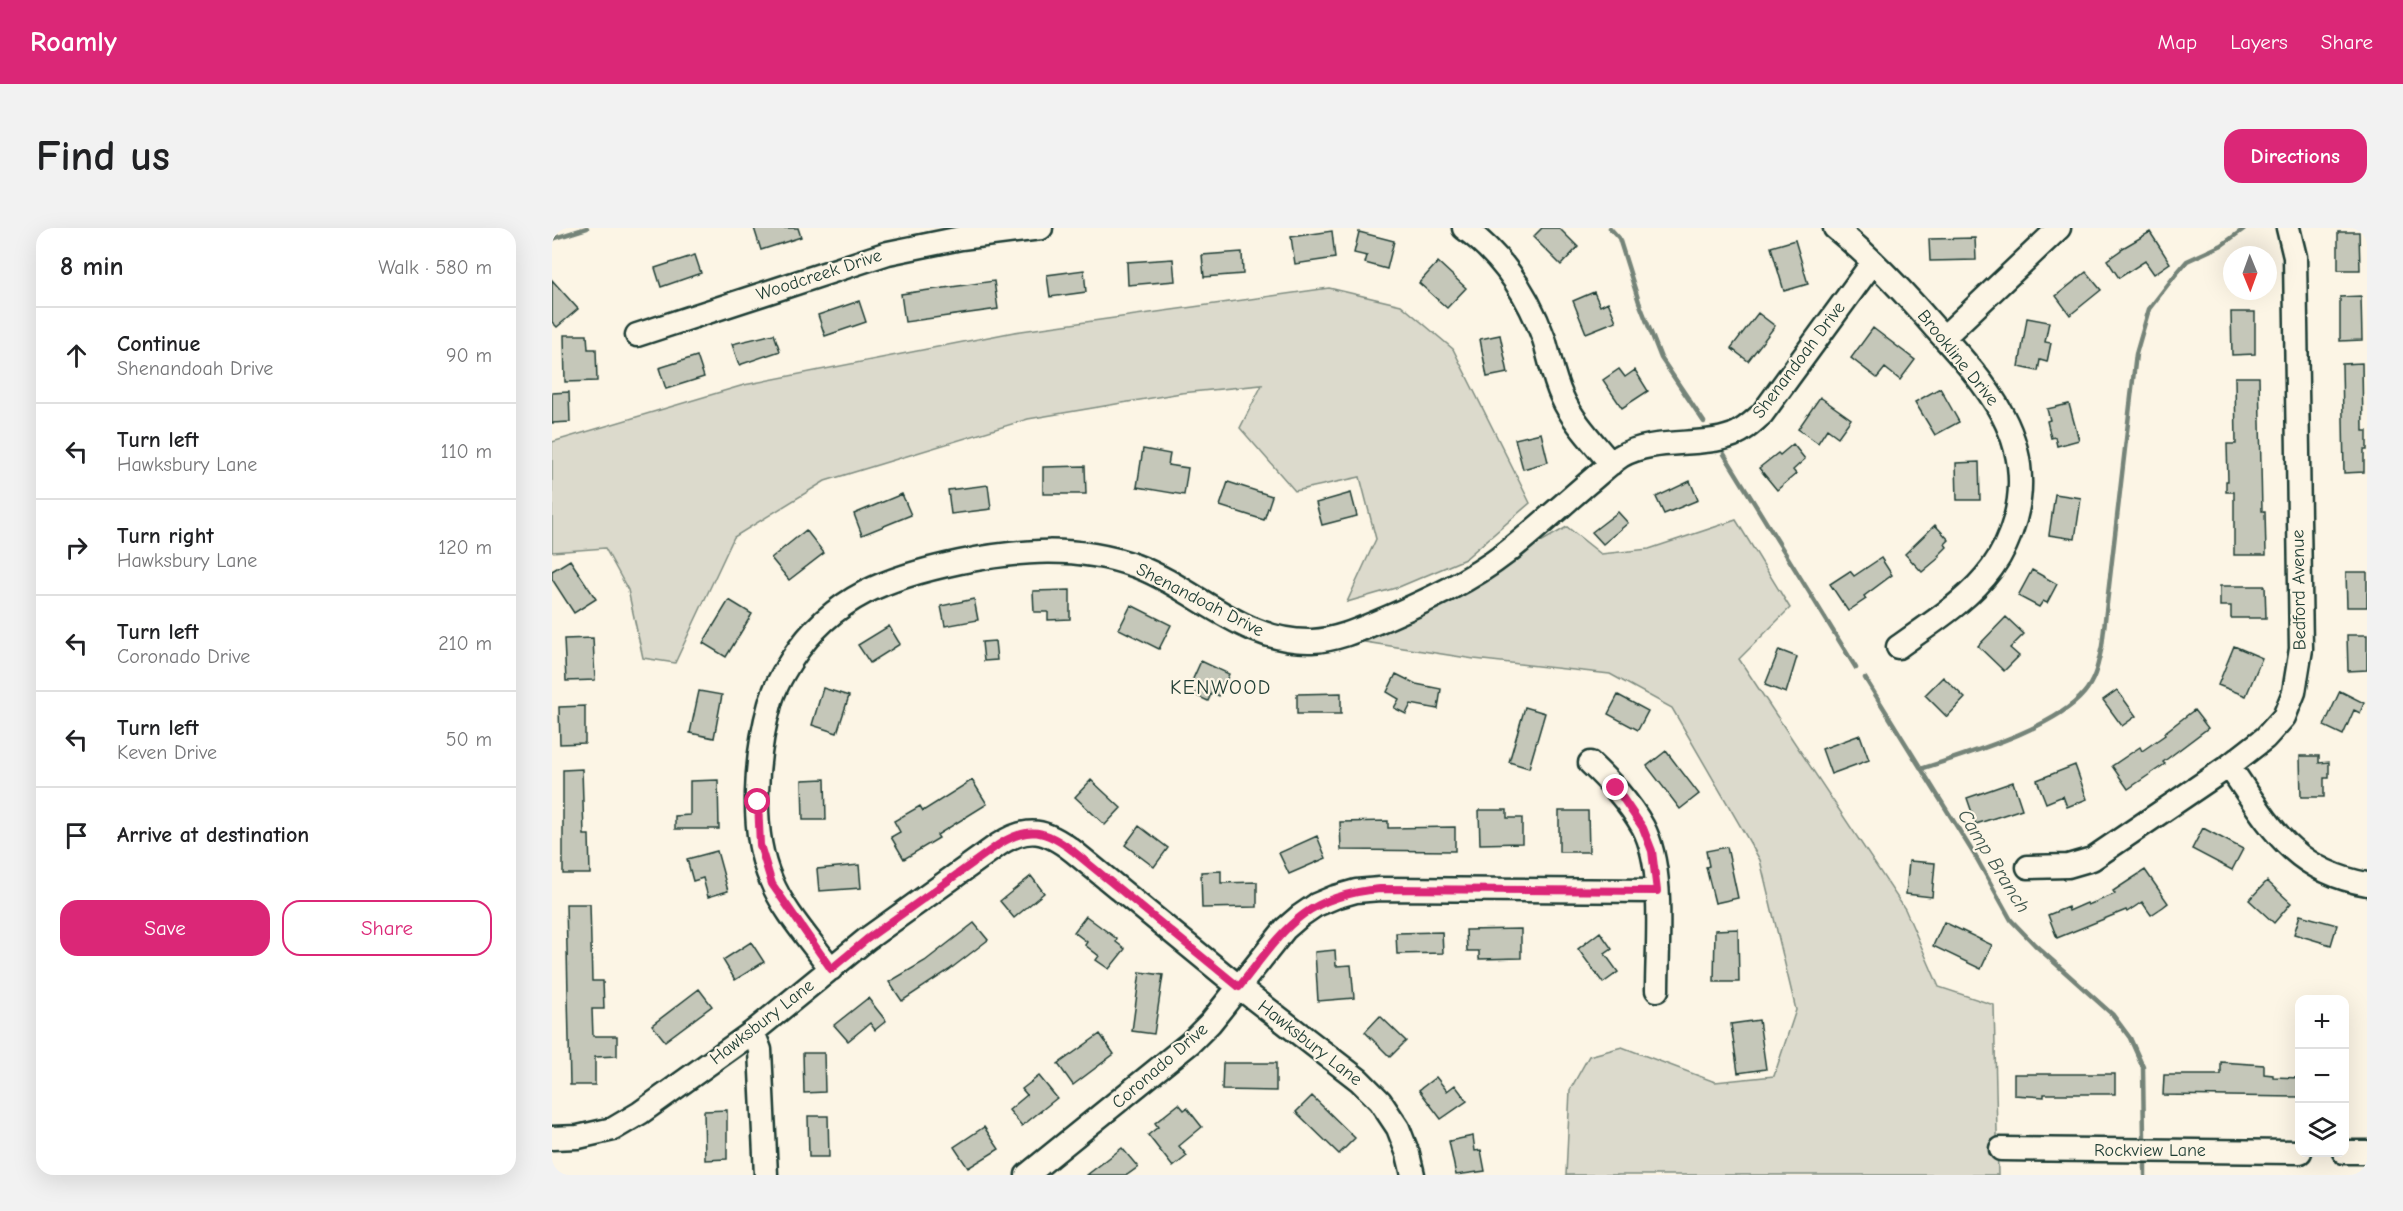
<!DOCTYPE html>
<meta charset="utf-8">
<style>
:root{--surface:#fff;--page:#f2f2f2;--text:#202124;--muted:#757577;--line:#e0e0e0;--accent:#db2777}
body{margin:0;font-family:"Comic Neue",sans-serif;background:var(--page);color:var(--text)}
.controls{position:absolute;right:18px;bottom:18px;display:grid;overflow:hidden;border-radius:12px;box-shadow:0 6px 24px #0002}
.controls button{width:54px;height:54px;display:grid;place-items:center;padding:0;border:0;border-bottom:2px solid var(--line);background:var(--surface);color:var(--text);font:30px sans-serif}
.compass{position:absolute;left:1671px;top:18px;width:54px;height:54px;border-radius:50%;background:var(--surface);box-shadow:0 6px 24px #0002;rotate:179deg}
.stop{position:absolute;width:18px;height:18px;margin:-14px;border:4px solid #db2777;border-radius:50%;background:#fff}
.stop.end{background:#db2777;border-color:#fff;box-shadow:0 2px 6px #0008}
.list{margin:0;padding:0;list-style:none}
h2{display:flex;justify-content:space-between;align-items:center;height:78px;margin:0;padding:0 24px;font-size:26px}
h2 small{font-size:20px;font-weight:400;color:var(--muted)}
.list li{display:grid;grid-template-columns:39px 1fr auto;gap:18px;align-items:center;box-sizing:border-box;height:96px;padding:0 24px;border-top:2px solid var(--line)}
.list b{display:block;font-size:22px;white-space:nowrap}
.list p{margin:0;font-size:20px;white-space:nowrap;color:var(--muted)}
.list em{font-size:20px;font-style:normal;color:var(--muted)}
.actions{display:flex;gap:12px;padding:18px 24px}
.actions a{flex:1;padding:14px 0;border:2px solid var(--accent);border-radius:18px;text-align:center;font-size:21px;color:var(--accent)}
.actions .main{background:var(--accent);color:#fff}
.icon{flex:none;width:33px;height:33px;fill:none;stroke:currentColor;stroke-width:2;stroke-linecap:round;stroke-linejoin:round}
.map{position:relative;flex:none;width:1815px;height:947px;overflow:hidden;border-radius:18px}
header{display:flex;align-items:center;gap:36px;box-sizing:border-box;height:84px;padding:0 30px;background:var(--accent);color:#fff}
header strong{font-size:28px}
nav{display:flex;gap:33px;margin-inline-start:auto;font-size:21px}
.intro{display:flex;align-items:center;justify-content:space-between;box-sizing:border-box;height:144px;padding:0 36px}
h1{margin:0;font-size:42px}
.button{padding:15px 27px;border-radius:18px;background:var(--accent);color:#fff;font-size:21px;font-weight:700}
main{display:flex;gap:36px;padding:0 36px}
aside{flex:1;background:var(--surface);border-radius:18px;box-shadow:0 6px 24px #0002}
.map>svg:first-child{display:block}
</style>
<header>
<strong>Roamly</strong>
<nav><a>Map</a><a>Layers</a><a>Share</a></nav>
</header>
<div class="intro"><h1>Find us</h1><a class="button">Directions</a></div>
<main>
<aside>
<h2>8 min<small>Walk · 580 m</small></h2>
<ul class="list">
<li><svg class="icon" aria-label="ahead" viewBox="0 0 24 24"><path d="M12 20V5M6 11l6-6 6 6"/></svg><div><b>Continue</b><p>Shenandoah Drive</p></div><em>90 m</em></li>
<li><svg class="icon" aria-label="left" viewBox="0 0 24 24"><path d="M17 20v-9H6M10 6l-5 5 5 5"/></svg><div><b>Turn left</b><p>Hawksbury Lane</p></div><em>110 m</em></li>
<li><svg class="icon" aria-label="right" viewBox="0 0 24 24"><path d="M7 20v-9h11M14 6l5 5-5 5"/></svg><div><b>Turn right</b><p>Hawksbury Lane</p></div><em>120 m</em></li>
<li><svg class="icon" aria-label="left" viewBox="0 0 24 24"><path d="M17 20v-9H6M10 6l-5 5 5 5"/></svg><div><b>Turn left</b><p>Coronado Drive</p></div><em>210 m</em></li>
<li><svg class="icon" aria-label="left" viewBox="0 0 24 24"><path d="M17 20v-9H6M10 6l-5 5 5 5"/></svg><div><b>Turn left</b><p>Keven Drive</p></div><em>50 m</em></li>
<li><svg class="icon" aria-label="arrive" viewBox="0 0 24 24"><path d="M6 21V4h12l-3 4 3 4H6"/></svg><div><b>Arrive at destination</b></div></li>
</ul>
<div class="actions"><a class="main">Save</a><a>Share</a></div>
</aside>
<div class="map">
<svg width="1815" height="947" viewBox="0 0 1815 947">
<rect width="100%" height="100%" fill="#fcf5e5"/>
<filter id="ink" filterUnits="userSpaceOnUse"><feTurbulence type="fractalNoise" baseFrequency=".0167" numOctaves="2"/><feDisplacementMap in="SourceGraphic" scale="12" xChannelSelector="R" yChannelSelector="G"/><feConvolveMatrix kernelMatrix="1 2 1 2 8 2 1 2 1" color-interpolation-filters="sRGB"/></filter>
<g filter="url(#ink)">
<path fill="#dcdacc" stroke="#7e8c80" stroke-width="1.5" d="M777,60L849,77L901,121L978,275L913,331L847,359L795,374L824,311L808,249L743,263L688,200L710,157L629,165L476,191L273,253L182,309L123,435L91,430L76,362L53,320L0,324V214L192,157L462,104Z
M1184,292L1238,380L1187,431L1353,681L1387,759L1442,777L1446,947H1014L1018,862L1037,828L1070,819L1163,854L1222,848L1244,782L1208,632L1120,480L1058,446L922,431L813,414L1015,299L1049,326L1097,321Z"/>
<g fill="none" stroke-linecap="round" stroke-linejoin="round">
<path stroke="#758479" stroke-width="4.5" d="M1058,0L1067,10L1087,74L1109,130L1152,194
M0,11L35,0
M1172,226L1304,440
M1313,450L1425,631L1459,692L1483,717L1561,787L1578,810L1591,839L1592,912
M1369,541C1414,526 1502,501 1532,465C1544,451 1546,435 1550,418L1584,126L1597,81L1624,46L1635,33L1670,17L1693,0
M1593,932V947"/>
</g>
<path fill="#c5c7b9" stroke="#1f3d34" stroke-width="1.5" d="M202,0H246L249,9L209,22Z
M990,0H1007L1026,19L1009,37L981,9Z
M780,3L783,30L743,36L739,9Z
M807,4L842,13L835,41L813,35L815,28L802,25Z
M1598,4L1618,35L1602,46L1593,33L1567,50L1555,32L1569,22V21Z
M1786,4H1807L1808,42H1786Z
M1423,10L1424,32L1378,33L1377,11Z
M1243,12L1256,56L1232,63L1219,19Z
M690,24L691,46L652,49L650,27Z
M143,27L149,45L109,59L103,40Z
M621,31L623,53L576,57L575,34Z
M886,34L914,60L895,80L867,55Z
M532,42L534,64L498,69L495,47Z
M1534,44L1549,62L1518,87L1504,68Z
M0,52L26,81L5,99L0,94Z
M442,53L446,81L353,94L349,66Z
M1042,64L1048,78L1056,74L1064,93L1034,105L1021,73Z
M1809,68L1810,112L1788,113V69Z
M307,73L314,94L273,108L266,87Z
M1679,84H1703V126L1680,127Z
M1206,85L1223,98L1196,133L1179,120Z
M1475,90L1497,94L1493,114L1499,115L1495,134L1488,132L1486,143L1467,139Z
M1321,100L1363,132L1348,152L1333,140L1325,150L1299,130Z
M222,106L228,123L187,137L180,116Z
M12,107H35L36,121H44L45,153L13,154Z
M948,107L956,145L935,149L928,111Z
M145,128L152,149L114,161L107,140Z
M1810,135L1811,203H1815V222H1812V244L1792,245L1790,136Z
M1067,141L1073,149L1083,142L1096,163L1070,180L1051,152Z
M1683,149H1707L1710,283H1713L1714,327H1682V264H1674V253H1676L1675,216H1684Z
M1388,160L1407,194L1383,207L1363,174Z
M17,164L18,194L0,195V165Z
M1268,169L1299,191L1286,209L1275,201L1266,215L1246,201Z
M1517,176L1527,212L1505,218L1503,209L1499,210L1495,193L1498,192L1495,181Z
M989,205L996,234L971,241L963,211Z
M1241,216L1253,231L1241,242L1244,246L1225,262L1207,240L1226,225L1228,227Z
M591,221L618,226L616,237L636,240L632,267L585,259Z
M1427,234L1428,272H1405L1404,235Z
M533,238L534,266H491V239Z
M1138,253L1146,272L1112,286L1104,269Z
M676,254L720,268L712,292L668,278Z
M436,257L439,281L399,286L396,262Z
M799,265L805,288L770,297L764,275Z
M350,266L359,287L310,307L302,286Z
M1503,266L1529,270L1523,311L1497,307Z
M1066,284L1076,295L1051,316L1040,304Z
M1383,297L1397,312L1393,316L1395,319L1386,328L1388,329L1370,344L1353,326Z
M254,302L272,325L237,352L219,330Z
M1329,330L1340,347L1312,368L1314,371L1296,383L1278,356L1298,343L1302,348Z
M18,332L44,371L22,385L0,351V343Z
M1480,342L1505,356L1495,375L1491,373L1487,379L1466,368Z
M1794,344H1815V379H1795Z
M1668,358H1713L1714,390H1679V378H1668Z
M518,362V391L496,392V384H482L481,363Z
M422,371L426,392L393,398L389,378Z
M177,372L200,386L174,429L151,415Z
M579,377L619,397L607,421L567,401Z
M1454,389L1472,406L1458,420L1467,428L1452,443L1426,418Z
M337,398L348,416L318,435L306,417Z
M1795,407H1815V442L1796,443Z
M41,410L43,452L14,453L12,411Z
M443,413L445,432L432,433L430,414Z
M1682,418L1710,430L1694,468L1666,457Z
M1227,422L1245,429L1234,465L1213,457Z
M649,433L677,446L667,468L660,464L656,473L643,467L648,457L640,453Z
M844,446L864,456L889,461L886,481L859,476L854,486L842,480L847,471L835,464Z
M1391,449L1413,470L1395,489L1373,467Z
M271,460L297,468L285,505L260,497Z
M1565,462L1584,488L1570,498L1551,472Z
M147,463L170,467L162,510L138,505Z
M1788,463L1812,475L1808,485L1802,482L1791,507L1772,498Z
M789,465V486H745V466Z
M1066,467L1096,483L1086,502L1056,486Z
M33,478V515L8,516L7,479Z
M973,479L993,485L977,540L957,534Z
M1642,482L1656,500L1611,534L1613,536L1576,561L1560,538L1588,519L1590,523L1613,507L1612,505Z
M1308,507L1317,532L1279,546L1270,521Z
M1114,523L1147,566L1128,581L1095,538Z
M1748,528H1767V535L1777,534V550H1772V569H1749Z
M1523,537L1535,571L1515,579L1511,568L1494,575L1485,552Z
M30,541L32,607H37L38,646H11V542Z
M273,551L274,592H251L250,552Z
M166,552L167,601H123V588L138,587V553Z
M420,552L435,576L385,607L387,610L352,631L339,609L348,604L342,593L368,578L371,583Z
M539,552L569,580L553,597L523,569Z
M1461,554L1470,581L1424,596L1415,570Z
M927,582H955V590H970V615L928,616Z
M1007,583H1036L1037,624H1007Z
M836,593V600L903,599V623L789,622L788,594Z
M587,598L616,620L602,639L573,617Z
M1651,600L1691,621L1680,642L1640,621Z
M765,608L774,630L737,646L727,625Z
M1175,619L1186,670L1163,675L1154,639L1157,638L1154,623Z
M165,623L176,663L156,669L151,650L141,653L135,631Z
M1357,633L1383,635L1380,669L1354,666Z
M307,637L309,660L267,663L265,641Z
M1593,642L1616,675L1611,679L1599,687L1590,674L1575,684L1574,682L1505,710L1496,687L1516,679L1517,683L1535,675L1536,677L1563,666L1561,663Z
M669,643V655L705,654V679L650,680L649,644Z
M479,648L492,665L462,690L448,673Z
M1715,653L1739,675L1722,695L1697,672Z
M14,676H38L40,753H51L52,781H40L41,808H65V828L43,829V857H18Z
M1748,687L1785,697L1779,717L1742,706Z
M534,688L565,711L564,714L573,721L557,741L544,732L547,728L533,717L535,714L522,704Z
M1392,694L1440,717L1429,741L1381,718Z
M422,695L436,712L397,742L350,773L337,754L373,733Z
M969,701V730L927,731V723H915L914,702Z
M1186,701L1187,754H1162L1163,702Z
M890,704L891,725L845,726L844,705Z
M1048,704L1060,721L1053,726L1066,744L1051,755L1026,721Z
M199,714L212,734L183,752L171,732Z
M783,722L784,738L799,737L802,770L766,773L763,724Z
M588,744L611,747L602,806L580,803Z
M147,761L160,778L113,813L100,797Z
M316,770L334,793L323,802L318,795L296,813L282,797Z
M828,788L854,813L838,829L813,804Z
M1207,792L1214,841L1186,845L1179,796Z
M548,806L562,826L521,857L506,836Z
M251,825H272L273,864L252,865Z
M1669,834L1712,837V846L1721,847V849L1748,850V869L1611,867L1612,847H1669Z
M671,835H724V863L670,862Z
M1462,846H1563V866H1492V869L1462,867Z
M487,848L505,870L470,898L457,882L475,867L470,861Z
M884,849L895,863L903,857L915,873L889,891L867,862Z
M760,868L803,910L787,926L744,884Z
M627,876L632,882L635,880L650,899L627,918L635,928L621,939L596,907L606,899L603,895Z
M175,882V931L153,932L152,883Z
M256,888H276L277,929H257Z
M432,899L447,921L416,940L402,919Z
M921,908L923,923L929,922L933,943L904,947L897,913Z
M570,920L586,939L575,947H535Z"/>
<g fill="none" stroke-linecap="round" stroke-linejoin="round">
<defs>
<path id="minor" d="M912,0C951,28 976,67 992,111C998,130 1001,150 1010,169C1021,194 1042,215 1059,236
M1283,0C1320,30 1352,64 1383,100C1433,155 1485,211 1463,291C1458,309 1451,325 1440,340C1416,373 1379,395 1346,419
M85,107L336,25L409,10L489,0
M1392,109L1507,0
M1038,535C1059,555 1077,574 1091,599C1113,640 1105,715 1105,762
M1677,538C1717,596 1740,643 1815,656
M1476,639L1516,638L1540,631L1677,538L1713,510L1732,489L1742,464L1749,421L1743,29L1736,0
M279,741C259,713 232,684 219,652C197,603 204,526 218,476C222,460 231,445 240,431C281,368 337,349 408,334C468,322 525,317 584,338C645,361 691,415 760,413C786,412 811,400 835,390C876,372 918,353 954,325C982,303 1009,278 1036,255C1047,246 1057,236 1069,228C1102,209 1146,220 1181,207C1193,202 1201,194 1210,186L1321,34
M201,804L208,822L214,947
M0,910L26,909L61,901L88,885L201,804L315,711L446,617C476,597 494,602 521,623L687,759L807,852L828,873L846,900L856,926L861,947
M1449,921L1748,924
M1792,924H1815
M475,947L638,815L658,795L733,701L748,688L764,677L783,669L804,663L828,661L1105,663"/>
</defs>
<use href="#minor" stroke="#1f3d34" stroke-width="27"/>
<use href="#minor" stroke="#fcf5e5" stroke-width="22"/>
</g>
</g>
<g fill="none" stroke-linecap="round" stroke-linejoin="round" filter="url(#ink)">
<path stroke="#db2777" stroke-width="8" d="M206,574L208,617L220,656L279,741L315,711L446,617C476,597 494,602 521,623L687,759C732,702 750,668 828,661L1105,663L1100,623L1091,600L1064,560"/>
</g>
<g text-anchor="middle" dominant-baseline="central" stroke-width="4.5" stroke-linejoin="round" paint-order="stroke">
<g font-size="18" fill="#1f3d34" stroke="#fcf5e5">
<text transform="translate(267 47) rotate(-18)">Woodcreek Drive</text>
<text transform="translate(1406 130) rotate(51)">Brookline Drive</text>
<text transform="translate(1247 132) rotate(-53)">Shenandoah Drive</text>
<text transform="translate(1747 362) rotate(-91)">Bedford Avenue</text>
<text transform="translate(648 372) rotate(27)">Shenandoah Drive</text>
<text transform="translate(210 794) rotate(-38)">Hawksbury Lane</text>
<text transform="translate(758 815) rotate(38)">Hawksbury Lane</text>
<text transform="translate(608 838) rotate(-41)">Coronado Drive</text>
<text x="1598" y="922">Rockview Lane</text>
</g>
<g font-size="20" letter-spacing="1.5" fill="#1f3d34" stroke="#fcf5e5">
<text x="669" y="459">KENWOOD</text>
</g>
<g font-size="20" font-style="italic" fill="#435a51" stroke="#fcf5e5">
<text transform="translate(1442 633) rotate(58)">Camp Branch</text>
</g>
</g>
</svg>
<div class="controls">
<button>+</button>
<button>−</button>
<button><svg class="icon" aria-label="layers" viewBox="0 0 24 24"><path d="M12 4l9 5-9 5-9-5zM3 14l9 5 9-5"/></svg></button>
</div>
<svg class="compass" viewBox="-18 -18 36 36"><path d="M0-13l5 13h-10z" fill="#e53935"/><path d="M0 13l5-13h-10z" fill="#757577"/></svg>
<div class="stop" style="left:206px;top:574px"></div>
<div class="stop end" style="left:1064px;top:560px"></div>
</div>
</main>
